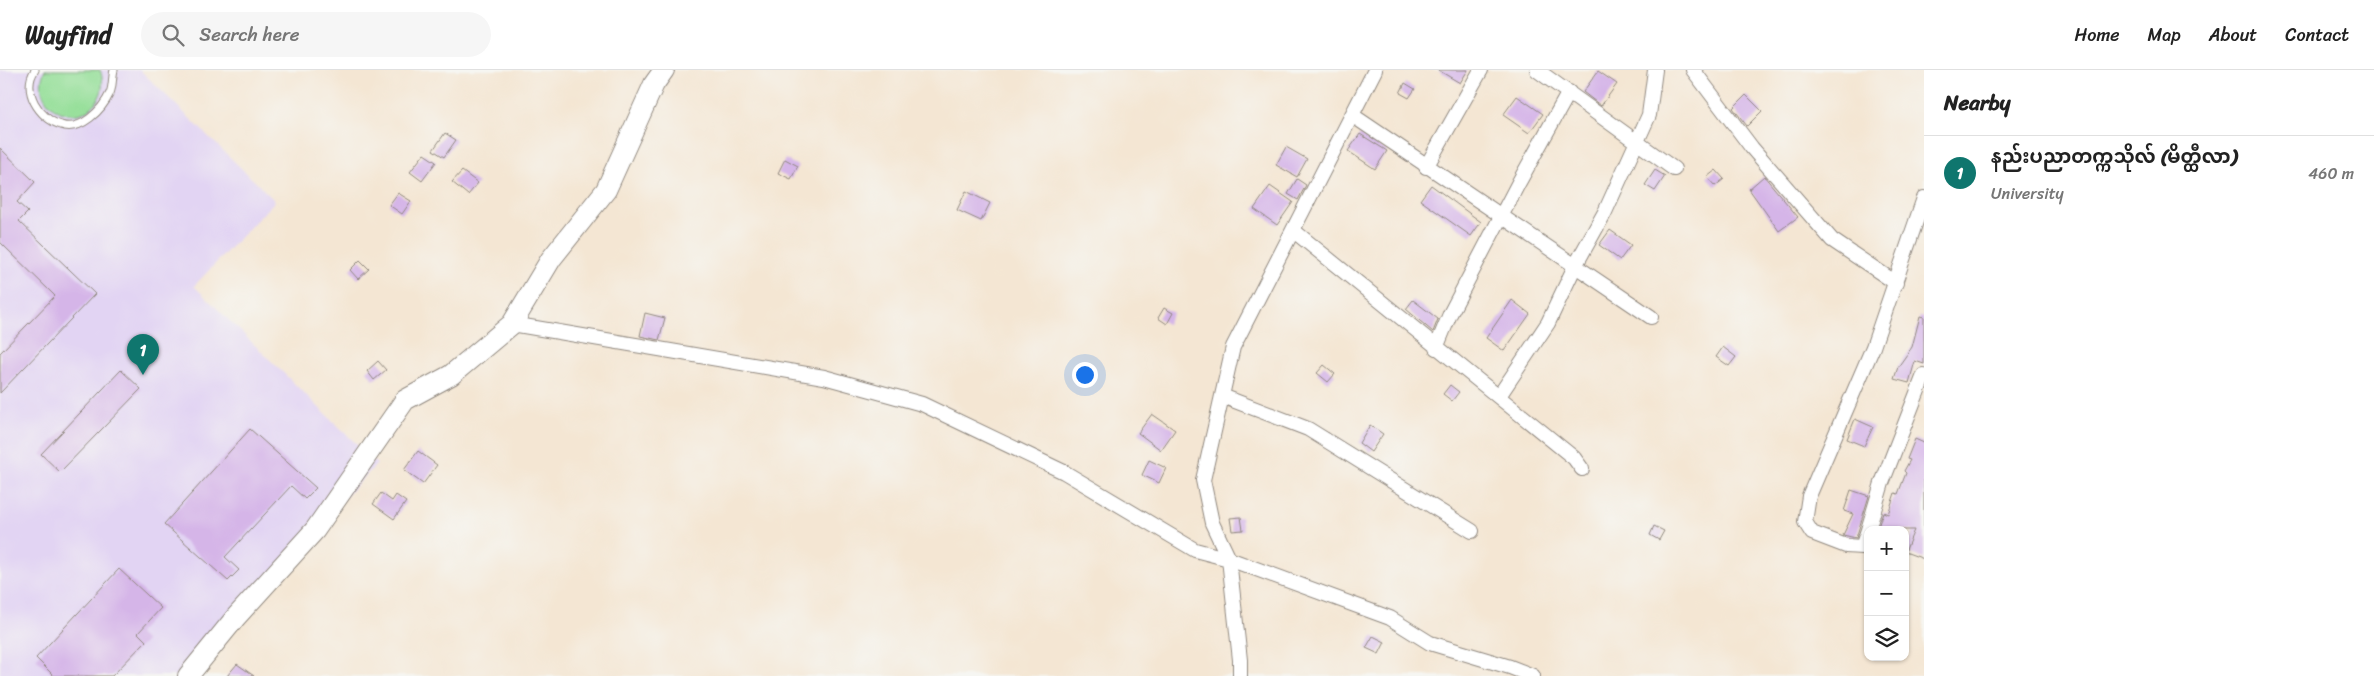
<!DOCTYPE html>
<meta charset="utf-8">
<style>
:root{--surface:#fff;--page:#f6f6f6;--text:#222;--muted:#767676;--line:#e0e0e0;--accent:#0f766e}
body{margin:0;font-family:Sriracha,"Noto Sans Myanmar",sans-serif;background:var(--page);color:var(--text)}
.controls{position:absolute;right:15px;bottom:15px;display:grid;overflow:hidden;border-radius:10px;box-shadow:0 1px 4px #0004}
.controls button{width:45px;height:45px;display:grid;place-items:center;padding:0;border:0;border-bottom:1px solid var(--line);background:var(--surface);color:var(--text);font:25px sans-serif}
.you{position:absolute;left:1084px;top:304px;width:18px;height:18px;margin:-12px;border:4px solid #fff;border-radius:50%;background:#1a73e8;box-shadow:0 0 0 8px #1a73e833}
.badge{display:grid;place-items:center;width:32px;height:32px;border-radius:50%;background:var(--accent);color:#fff;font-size:16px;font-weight:700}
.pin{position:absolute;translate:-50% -41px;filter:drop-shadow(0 1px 2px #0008)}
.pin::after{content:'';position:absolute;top:26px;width:18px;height:15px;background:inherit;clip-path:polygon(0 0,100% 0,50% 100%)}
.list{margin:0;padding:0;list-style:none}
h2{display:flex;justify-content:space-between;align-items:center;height:65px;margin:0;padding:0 20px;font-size:21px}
h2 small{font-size:16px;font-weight:400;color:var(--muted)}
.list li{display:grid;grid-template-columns:32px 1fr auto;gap:15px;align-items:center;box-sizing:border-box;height:75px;padding:0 20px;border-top:1px solid var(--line)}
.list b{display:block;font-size:19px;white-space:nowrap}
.list p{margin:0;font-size:16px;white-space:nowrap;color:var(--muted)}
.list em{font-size:16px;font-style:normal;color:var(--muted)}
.icon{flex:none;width:28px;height:28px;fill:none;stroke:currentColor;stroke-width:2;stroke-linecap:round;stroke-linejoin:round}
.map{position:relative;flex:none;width:1924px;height:606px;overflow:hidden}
header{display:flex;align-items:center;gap:30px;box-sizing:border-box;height:70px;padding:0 25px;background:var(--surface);border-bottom:1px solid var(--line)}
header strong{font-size:24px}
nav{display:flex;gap:28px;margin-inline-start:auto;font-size:18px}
.search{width:350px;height:45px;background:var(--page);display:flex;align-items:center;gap:12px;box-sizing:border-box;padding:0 18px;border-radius:28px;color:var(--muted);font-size:19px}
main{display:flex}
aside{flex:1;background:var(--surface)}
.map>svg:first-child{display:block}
</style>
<header>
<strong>Wayfind</strong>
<div class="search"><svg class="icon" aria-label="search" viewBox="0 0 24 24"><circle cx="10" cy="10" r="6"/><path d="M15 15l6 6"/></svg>Search here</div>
<nav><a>Home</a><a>Map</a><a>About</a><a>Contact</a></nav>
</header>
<main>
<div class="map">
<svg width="1924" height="606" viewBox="0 0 1924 606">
<rect width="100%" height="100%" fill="#f6f6f2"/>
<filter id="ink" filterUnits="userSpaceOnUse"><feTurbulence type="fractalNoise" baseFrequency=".02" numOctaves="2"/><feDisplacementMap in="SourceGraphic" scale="10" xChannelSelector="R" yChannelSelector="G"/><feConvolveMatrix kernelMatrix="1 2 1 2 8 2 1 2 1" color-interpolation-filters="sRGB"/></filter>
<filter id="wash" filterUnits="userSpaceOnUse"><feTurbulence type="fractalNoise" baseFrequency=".0096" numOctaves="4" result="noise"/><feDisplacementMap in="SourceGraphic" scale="20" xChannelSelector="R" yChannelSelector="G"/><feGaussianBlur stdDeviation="1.12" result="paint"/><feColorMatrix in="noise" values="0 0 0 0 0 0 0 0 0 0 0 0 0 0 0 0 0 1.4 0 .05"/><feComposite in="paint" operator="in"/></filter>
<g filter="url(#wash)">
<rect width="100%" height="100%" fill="#f4e6d3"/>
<path fill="#e2d4f3" d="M0,0H140L275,131L194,216L377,394L236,540L181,606H0Z"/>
<path fill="#96df9a" stroke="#608562" d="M45,0H100C103,7 103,16 101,23C86,65 26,39 45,0Z"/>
<g id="blocks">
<path fill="#d5b5e8" d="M1438,0H1468L1460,13Z
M1598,1L1617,14L1601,36L1583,22Z
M1405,13L1415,19L1409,28L1400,23Z
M1746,25L1762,41L1747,56L1733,38Z
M1517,26L1543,44L1529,63L1503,45Z
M445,63L456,70L444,87L433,80Z
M1360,64L1387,81L1375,99L1348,81Z
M1286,77L1307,89L1297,107L1276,95Z
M0,78L35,112L17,132L28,142L19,151L95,224L0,323V283L55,226L0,172Z
M424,84L436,92L422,111L410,102Z
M785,89L798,96L791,109L778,103Z
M1655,100L1665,106L1655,121L1645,115Z
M1716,100L1724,109L1715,116L1707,107Z
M462,101L478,113L468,125L452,112Z
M1764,106L1798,147L1779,161L1749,119Z
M1297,109L1306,115L1298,130L1288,124Z
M1431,115L1481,152L1471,166L1420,130Z
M1270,116L1293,132L1277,155L1254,139Z
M966,121L990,133L981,151L957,140Z
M398,123L411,131L402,144L389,135Z
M1610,160L1631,175L1620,190L1599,175Z
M360,190L369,199L358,209L350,200Z
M1413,230L1438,249L1433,262L1406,239Z
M1512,230L1530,244L1504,281L1486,268Z
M1164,238L1173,243L1167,254L1158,248Z
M645,243L665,248L659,270L640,266Z
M1920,246L1924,247V294L1915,291L1909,313L1894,309L1898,297L1912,277Z
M1723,277L1736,287L1729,296L1716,287Z
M378,291L386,300L374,310L367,301Z
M1324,295L1335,304L1328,312L1317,303Z
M121,300L141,319L60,402L41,384Z
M1450,315L1459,322L1452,331L1443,324Z
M1152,344L1175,360L1161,380L1138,363Z
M1855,349L1873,357L1864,376L1847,369Z
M1370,355L1383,364L1371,382L1359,373Z
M250,359L316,418L305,429L291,416L225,487L239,500L228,511L164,454Z
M1915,369L1924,373V489L1905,482L1914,460H1877L1883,442L1888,444L1895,423L1898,424L1906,403L1904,401L1910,390L1907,389Z
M418,381L437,395L423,414L404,400Z
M1149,390L1166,398L1159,413L1142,405Z
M1851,420L1869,426L1856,468L1843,465L1853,444L1844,441Z
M381,423L392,431L396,425L406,432L394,449L373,434Z
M1241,447L1243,460L1232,461L1230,448Z
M1654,456L1664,461L1659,470L1650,465Z
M119,499L161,538L138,563L146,571L112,606H54L36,588Z
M1373,566L1385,572L1379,584L1366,578Z
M237,594L254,606H227Z"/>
</g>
</g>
<g filter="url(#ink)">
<use href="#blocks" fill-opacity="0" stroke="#90887f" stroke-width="1"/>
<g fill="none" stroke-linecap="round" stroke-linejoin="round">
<defs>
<path id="lane" d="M35,0C21,20 39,49 61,55C81,62 102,40 110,23C113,16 112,7 114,0"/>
<path id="street" d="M1537,0L1674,99
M1693,0L1752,78L1832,170L1896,213
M1352,45L1651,247
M1426,97L1481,0
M1294,161L1574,388L1582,399
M512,254L824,307L922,334L1064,402L1195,480L1229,489L1390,548L1430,573L1510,597L1533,606
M1436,278L1450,244L1519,112L1569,22
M1222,326L1308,359L1472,461
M1499,326L1548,253L1575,196L1605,142L1649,45L1655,0
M1868,460L1862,477L1846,476L1812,463L1805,452L1809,426L1873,277L1924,128
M1868,460L1882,413L1924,305
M1240,606V590L1229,489L1212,453L1203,410L1233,277L1375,0"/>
<path id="secondary" d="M188,606L236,547L315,460L405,330L451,305L512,254L551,189L606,120L654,14L664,0"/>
</defs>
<use href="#lane" stroke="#90887f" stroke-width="9"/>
<use href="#street" stroke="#90887f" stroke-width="16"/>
<use href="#secondary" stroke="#90887f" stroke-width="22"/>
<use href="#lane" stroke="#fff" stroke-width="7"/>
<use href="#street" stroke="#fff" stroke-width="14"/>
<use href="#secondary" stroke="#fff" stroke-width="20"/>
</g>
</g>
</svg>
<div class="controls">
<button>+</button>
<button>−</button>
<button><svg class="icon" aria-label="layers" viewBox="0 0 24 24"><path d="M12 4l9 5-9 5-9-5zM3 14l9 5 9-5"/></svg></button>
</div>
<div class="you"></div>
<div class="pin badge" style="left:143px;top:305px">1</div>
</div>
<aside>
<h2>Nearby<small></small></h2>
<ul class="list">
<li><span class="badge">1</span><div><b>နည်းပညာတက္ကသိုလ် (မိတ္ထီလာ)</b><p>University</p></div><em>460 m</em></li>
</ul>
</aside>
</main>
